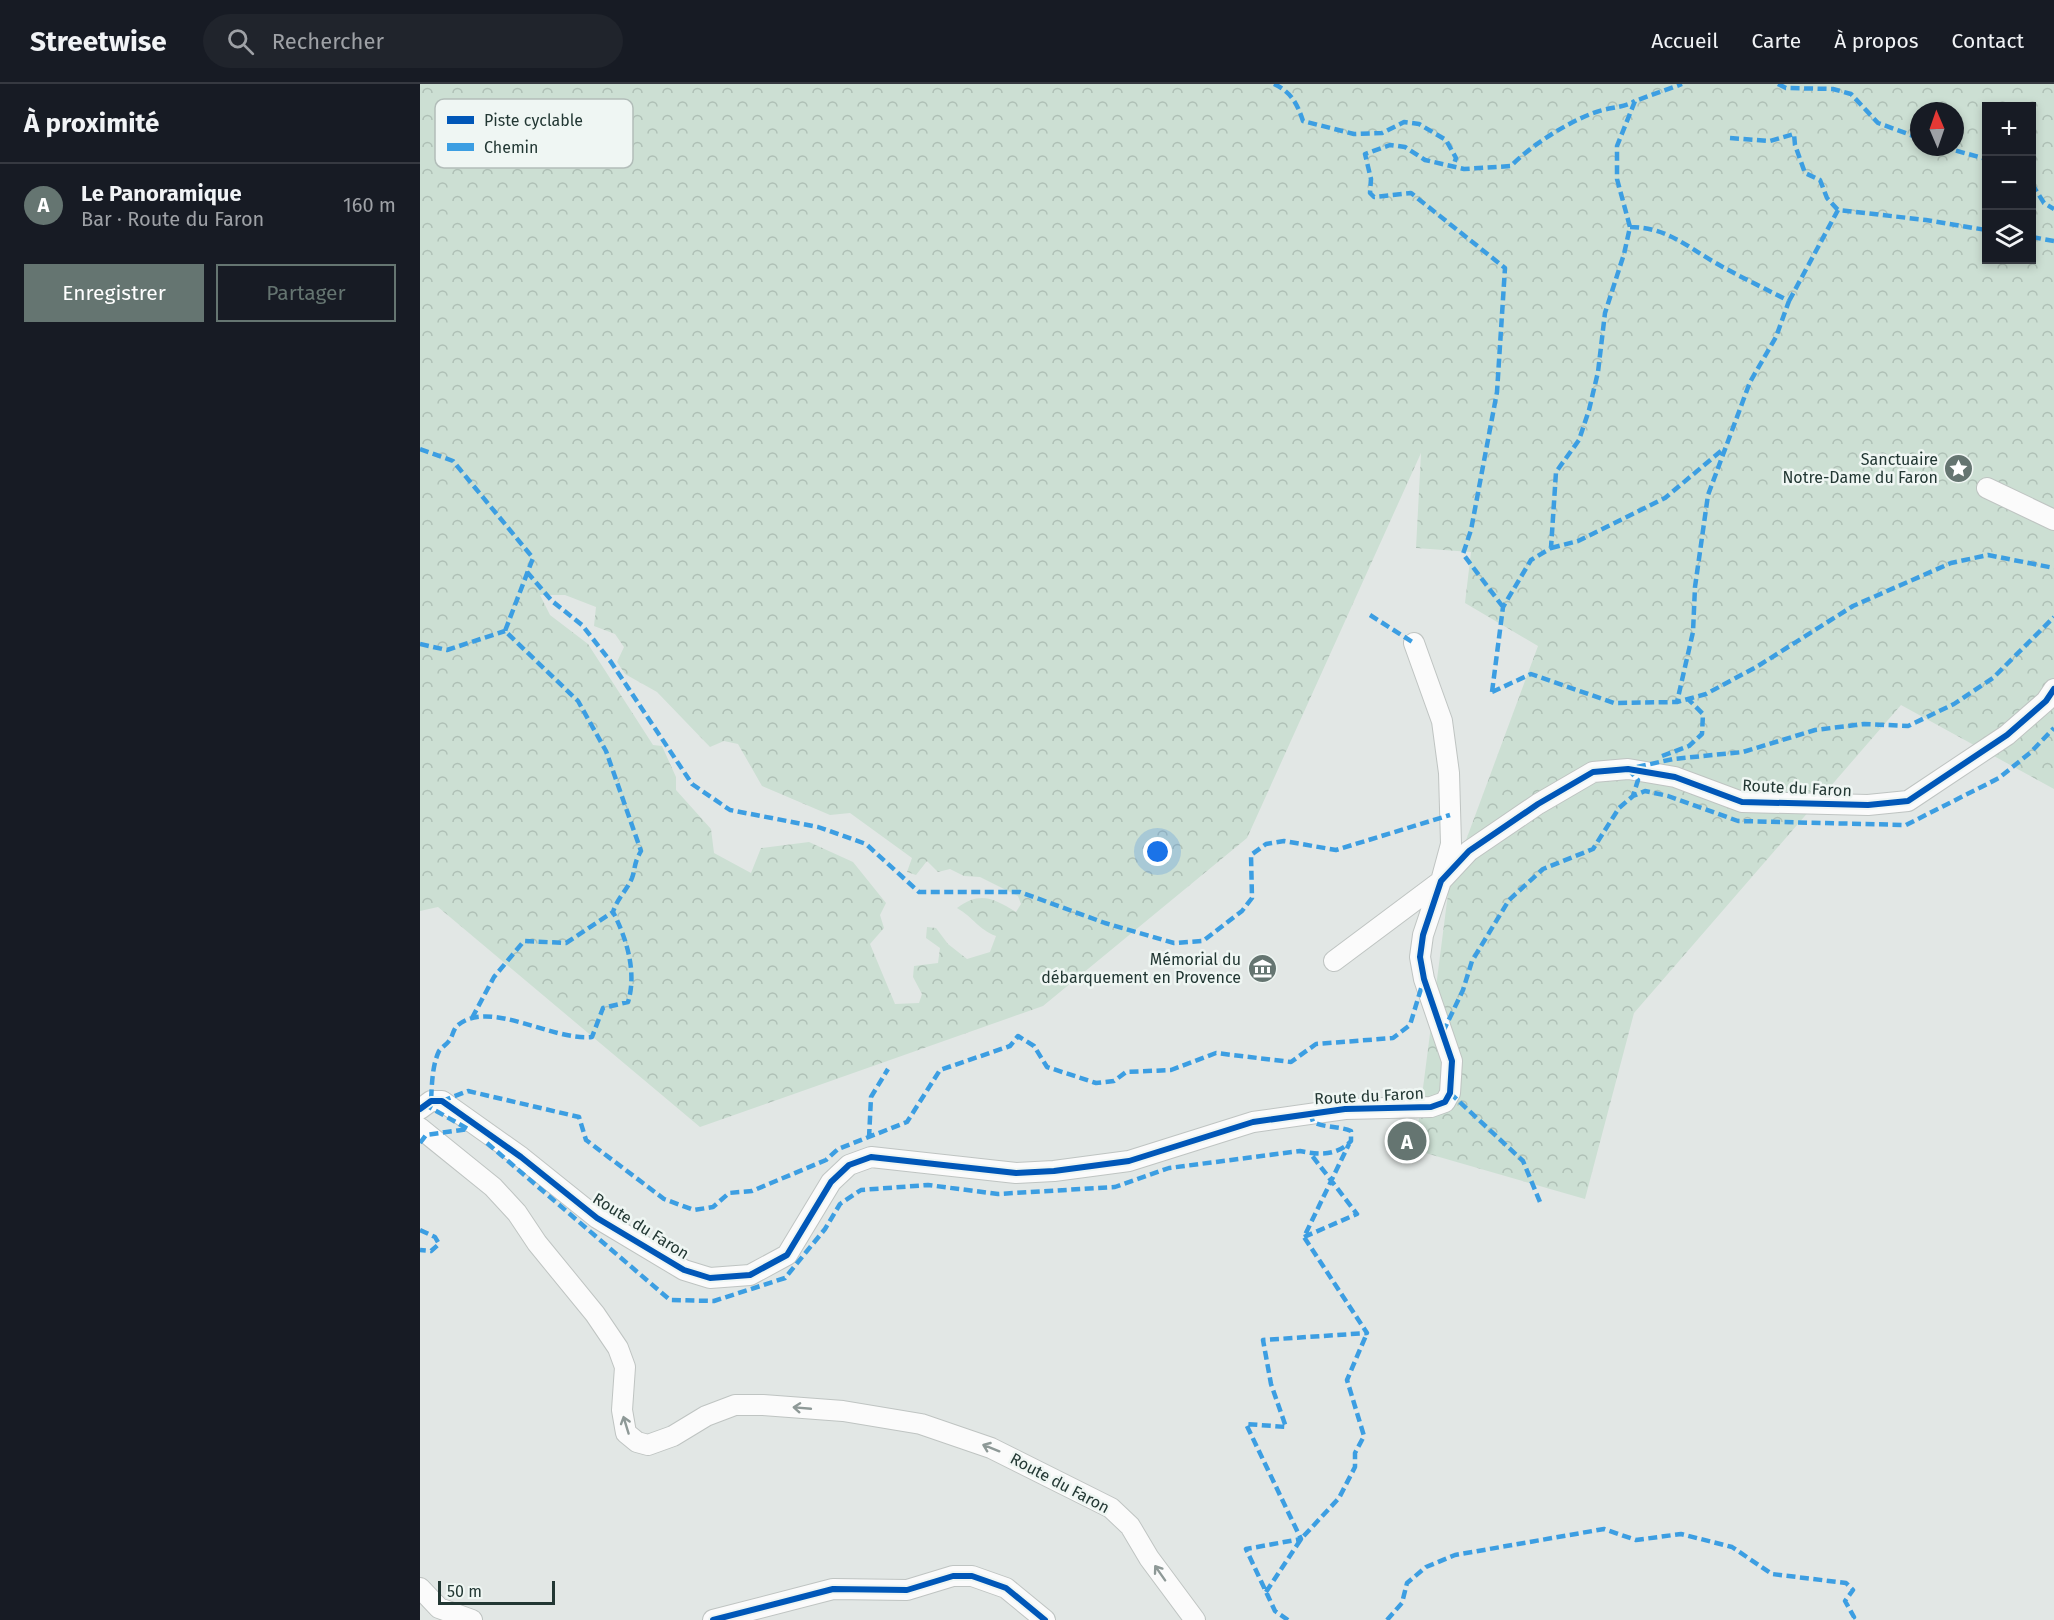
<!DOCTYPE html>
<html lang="fr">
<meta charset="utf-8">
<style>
:root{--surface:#171b24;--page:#20242c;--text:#f1f3f6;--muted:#9ea1a6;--line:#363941;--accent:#657571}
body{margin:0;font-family:"Fira Sans",sans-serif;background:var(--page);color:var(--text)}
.controls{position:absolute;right:18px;top:18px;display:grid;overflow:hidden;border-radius:0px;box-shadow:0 3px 9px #0003}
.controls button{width:54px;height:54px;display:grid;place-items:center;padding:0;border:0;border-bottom:2px solid var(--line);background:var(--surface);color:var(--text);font:30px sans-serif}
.compass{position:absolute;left:1490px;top:18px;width:54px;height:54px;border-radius:50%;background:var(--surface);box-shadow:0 3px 9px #0003;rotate:358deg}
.scale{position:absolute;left:18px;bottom:15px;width:117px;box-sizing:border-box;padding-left:6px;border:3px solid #223733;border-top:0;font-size:16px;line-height:21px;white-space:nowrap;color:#223733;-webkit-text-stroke:4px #eff6f3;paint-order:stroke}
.you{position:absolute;left:738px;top:768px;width:21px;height:21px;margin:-15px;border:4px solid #fff;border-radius:50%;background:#1a73e8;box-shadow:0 0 0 9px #1a73e833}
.badge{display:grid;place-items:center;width:39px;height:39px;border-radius:50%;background:var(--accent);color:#fff;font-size:20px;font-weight:700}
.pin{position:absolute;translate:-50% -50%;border:3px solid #fff;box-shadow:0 2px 6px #0006}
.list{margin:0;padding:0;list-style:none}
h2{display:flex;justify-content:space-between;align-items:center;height:78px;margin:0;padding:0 24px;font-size:26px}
h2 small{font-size:20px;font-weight:400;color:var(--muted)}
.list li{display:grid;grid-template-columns:39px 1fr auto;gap:18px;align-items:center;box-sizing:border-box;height:84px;padding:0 24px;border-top:2px solid var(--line)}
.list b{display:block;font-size:22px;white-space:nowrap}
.list p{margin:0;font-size:20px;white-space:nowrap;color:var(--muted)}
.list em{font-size:20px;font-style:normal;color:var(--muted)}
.actions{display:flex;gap:12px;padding:18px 24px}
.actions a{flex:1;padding:14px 0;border:2px solid var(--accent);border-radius:0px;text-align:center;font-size:21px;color:var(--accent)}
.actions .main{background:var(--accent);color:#fff}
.icon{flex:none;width:33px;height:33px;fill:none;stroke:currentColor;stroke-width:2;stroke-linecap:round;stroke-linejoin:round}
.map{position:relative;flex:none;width:1634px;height:1536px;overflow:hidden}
header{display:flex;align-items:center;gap:36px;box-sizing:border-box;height:84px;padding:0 30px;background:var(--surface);border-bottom:2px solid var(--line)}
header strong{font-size:28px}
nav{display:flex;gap:33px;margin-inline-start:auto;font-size:21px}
.search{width:420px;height:54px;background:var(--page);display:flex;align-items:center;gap:15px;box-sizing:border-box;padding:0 21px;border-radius:33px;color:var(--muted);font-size:22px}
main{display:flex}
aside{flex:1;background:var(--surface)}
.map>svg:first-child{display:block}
</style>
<header>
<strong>Streetwise</strong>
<div class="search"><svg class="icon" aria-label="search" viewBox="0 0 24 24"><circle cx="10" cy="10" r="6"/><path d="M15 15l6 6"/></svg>Rechercher</div>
<nav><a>Accueil</a><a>Carte</a><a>À propos</a><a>Contact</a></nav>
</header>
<main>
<aside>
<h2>À proximité<small></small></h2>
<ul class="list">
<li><span class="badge">A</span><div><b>Le Panoramique</b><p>Bar · Route du Faron</p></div><em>160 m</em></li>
</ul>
<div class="actions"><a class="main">Enregistrer</a><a>Partager</a></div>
</aside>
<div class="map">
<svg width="1634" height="1536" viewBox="0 0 1634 1536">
<defs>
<pattern id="forest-crowns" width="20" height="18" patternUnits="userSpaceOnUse" patternTransform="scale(1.5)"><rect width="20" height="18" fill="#ccdfd3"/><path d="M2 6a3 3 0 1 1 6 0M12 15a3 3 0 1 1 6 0" fill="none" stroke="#afc0b6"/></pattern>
</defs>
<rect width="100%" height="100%" fill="#e2e7e5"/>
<path fill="url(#forest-crowns)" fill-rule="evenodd" d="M0,0H1634V705L1481,621L1214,929L1165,1115L995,1066L1029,802L1118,562L1045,519L1051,468L996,464L1001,369L827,754L623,922L280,1043L18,823L0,827ZM1566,22H1612V176H1566ZM1499,27H1535V63H1499ZM120,511H145L176,523L174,542L195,550L204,563L197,578L205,590L237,608L290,663L304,657L318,660L342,702L410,731L430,729L492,774L487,788L496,791L507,777L518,788L530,785L544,792L560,793L598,812L601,820L596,828C573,814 560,807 537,824C554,834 558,845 576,852L570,868L547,875L528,860L516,844L507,843L506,854L520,864L518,879L494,882L493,893L502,910L499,919L475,920L450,860L464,844L460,831L466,819L433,778L389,758L341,764L331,789L294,769L291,745L256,706V693L242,662L233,661L168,560L130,531Z"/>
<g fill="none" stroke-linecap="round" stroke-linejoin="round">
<defs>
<path id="minor" d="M1567,404L1634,436
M914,877L1021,797L1031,760L1029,689L1022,637L994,559
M0,1025L11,1017H22L101,1073L177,1134L264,1186L290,1194L330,1191L367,1171L411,1098L429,1081L451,1073L596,1089L634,1087L709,1077L833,1038L925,1025L1011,1023L1025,1018L1030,1009L1032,977L1004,895L1000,873L1003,851L1021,797L1049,767L1118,720L1173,688L1208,685L1255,693L1322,718L1448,721L1488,717L1587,651L1626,617L1634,605
M0,1044L73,1103L97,1129L117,1159L175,1230L198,1264L205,1283L202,1326L206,1349L217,1358L228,1361L253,1352L286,1332L315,1321H343L423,1327L501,1340L571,1364L691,1424L710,1442L729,1474L775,1536
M0,1504L19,1524L52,1536
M293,1536L413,1505L487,1506L533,1492H552L586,1504L625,1536"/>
</defs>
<use href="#minor" stroke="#bfc4c2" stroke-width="22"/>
<use href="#minor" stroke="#fbfbfb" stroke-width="20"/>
<path stroke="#3c9ee2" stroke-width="4.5" stroke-dasharray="9 4.5" stroke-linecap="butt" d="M854,0C871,8 877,19 883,37L934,50L962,49L984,38L999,40L1026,56L1036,74L1033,83
M1358,0L1366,4L1413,5L1431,10L1458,39L1499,54
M1310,54L1350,57L1374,50L1375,61L1385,89L1400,96L1407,114L1418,126
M1523,63L1566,75
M1612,100L1624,119L1634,125
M1210,143C1245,143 1265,161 1294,178C1318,192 1344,204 1369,217L1356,253L1330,298L1288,411L1275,503L1273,548L1257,618
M1612,153L1634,157
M1369,217L1418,126L1506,136L1566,146
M0,365L33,377L113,474L85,547L158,617L186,667L221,767C213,781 216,783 212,794C207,806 197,815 193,828C207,855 217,889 208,918L183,924L172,953C131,957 71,915 38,941C33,945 33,952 29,957C26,961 22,963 19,967C12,982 12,1000 11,1017
M1131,464L1158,457L1245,414L1301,367
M107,488L132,517L162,541L191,578L272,700L310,726L398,743L446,760L499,808H600L685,839L754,859L783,857L822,827L832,814L831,771L846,760L864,757L916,766L1030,731
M1083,523L1043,470L1051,446L1077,308L1085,184L991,109L954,113L950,109L951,95L945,70L970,61L985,63L1005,76L1044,85L1091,82C1111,61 1155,33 1183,26C1195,23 1205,23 1215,17
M950,531L994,559
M0,560L27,566L85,547
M1072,608L1083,523L1111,476L1131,464L1136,388L1159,356L1169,326L1178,288L1185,229L1204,170L1210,143L1197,95V62L1215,17L1262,0
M1072,608L1111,590L1194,619L1257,618L1286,610L1338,582L1433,522L1531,479L1568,471L1634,484
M1242,672L1269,662L1282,650L1283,630L1267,614
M1217,683L1253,675L1323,668L1395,646L1444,640L1488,642L1534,620L1573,594L1634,533
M1208,685L1218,696L1213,712
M52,934L74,893L104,857L146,859L193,828
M1023,948L1043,906L1052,877L1089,816L1123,785L1173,765L1199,724L1213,712L1225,707L1248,712L1318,737L1486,741L1579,694L1611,668L1634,644
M1030,1009L1103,1077L1120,1118
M22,1017L48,1007L159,1033L166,1056L244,1115L274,1126L293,1123L309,1109L332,1107L406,1076L418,1065L487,1038L520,986L590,962L598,952L614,962L627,983L676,999L694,997L706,988L751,986L796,969L871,978L896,960L973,954L990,941L1003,898
M4,1020L48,1045
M449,1054L451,1013L468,985
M0,1059L6,1051L48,1045
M67,1059L250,1216L294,1217L365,1194L405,1145L420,1120L441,1106L508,1101L578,1110L695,1103L749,1084L880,1067C899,1071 917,1072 931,1057V1047C919,1042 905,1044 893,1038L890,1029
M0,1146L15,1153L19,1160L11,1167L0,1166
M884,1153L937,1130L890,1069
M846,1508L881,1455L919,1414L935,1383V1369L944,1352L927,1296L947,1249
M868,1536L855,1527L826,1465L881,1455L826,1340L866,1343L851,1300L843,1256L947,1249L884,1153L929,1060
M967,1536L982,1519L987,1499L1006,1483L1035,1471L1184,1445L1216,1456L1261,1450L1312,1463L1352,1490L1426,1499L1433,1506L1425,1517L1434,1533L1429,1536"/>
<defs>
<path id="cycleway" d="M0,1025L11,1017H22L101,1073L177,1134L264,1186L290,1194L330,1191L367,1171L411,1098L429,1081L451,1073L596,1089L634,1087L709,1077L833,1038L925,1025L1011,1023L1025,1018L1030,1009L1032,977L1004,895L1000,873L1003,851L1021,797L1049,767L1118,720L1173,688L1208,685L1255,693L1322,718L1448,721L1488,717L1587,651L1626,617L1634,605
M293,1536L413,1505L487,1506L533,1492H552L586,1504L625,1536"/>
</defs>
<use href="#cycleway" stroke="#eff6f3" stroke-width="10"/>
<use href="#cycleway" stroke="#0057b8" stroke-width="6"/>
</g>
<defs><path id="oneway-shaft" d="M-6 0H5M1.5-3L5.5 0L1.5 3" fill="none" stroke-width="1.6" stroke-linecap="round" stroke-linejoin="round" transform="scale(1.5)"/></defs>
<g stroke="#8e9997">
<use href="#oneway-shaft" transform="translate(382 1324) rotate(-175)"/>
<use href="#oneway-shaft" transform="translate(206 1341) rotate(-107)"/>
<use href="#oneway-shaft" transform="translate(571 1364) rotate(-158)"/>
<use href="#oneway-shaft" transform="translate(740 1489) rotate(-125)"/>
</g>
<defs>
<symbol id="sight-disc" viewBox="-11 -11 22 22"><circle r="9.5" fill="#657571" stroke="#eff6f3"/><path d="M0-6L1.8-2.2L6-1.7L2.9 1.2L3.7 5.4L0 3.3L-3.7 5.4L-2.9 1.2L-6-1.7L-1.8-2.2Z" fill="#fff"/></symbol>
<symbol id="museum-disc" viewBox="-11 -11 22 22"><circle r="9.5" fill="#657571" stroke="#eff6f3"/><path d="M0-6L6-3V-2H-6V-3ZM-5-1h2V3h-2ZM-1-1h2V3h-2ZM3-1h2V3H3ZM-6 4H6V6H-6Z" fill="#fff"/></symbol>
</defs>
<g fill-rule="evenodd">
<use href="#sight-disc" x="1522" y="368" width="33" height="33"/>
<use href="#museum-disc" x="826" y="868" width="33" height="33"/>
</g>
<g text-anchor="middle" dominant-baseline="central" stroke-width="5" stroke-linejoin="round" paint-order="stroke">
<g font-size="16" fill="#223733" stroke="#eff6f3" text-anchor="end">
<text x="1518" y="375">Sanctuaire<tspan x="1518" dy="18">Notre-Dame du Faron</tspan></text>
<text x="821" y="875">Mémorial du<tspan x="821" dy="18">débarquement en Provence</tspan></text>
</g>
<g font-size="16" fill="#223733" stroke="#eff6f3">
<text transform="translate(1377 704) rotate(3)">Route du Faron</text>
<text transform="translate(949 1012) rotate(-3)">Route du Faron</text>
<text transform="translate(221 1142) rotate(32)">Route du Faron</text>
<text transform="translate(640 1399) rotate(28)">Route du Faron</text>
</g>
</g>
<rect x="15" y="15" width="198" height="69" rx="9" fill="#eff6f3" stroke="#b2bdb9" stroke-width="1.5"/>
<rect x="27" y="32" width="27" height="8" fill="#0057b8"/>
<rect x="27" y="59" width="27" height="8" fill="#3c9ee2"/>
<g font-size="16" fill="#223733">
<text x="64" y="42">Piste cyclable</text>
<text x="64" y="69">Chemin</text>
</g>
</svg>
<div class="controls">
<button>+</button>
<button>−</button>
<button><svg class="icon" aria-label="layers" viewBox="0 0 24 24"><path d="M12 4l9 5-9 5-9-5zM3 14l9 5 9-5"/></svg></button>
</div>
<svg class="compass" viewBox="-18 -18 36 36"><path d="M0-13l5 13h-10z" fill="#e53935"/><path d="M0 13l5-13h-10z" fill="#9ea1a6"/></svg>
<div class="scale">50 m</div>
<div class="you"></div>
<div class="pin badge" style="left:987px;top:1057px">A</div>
</div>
</main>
